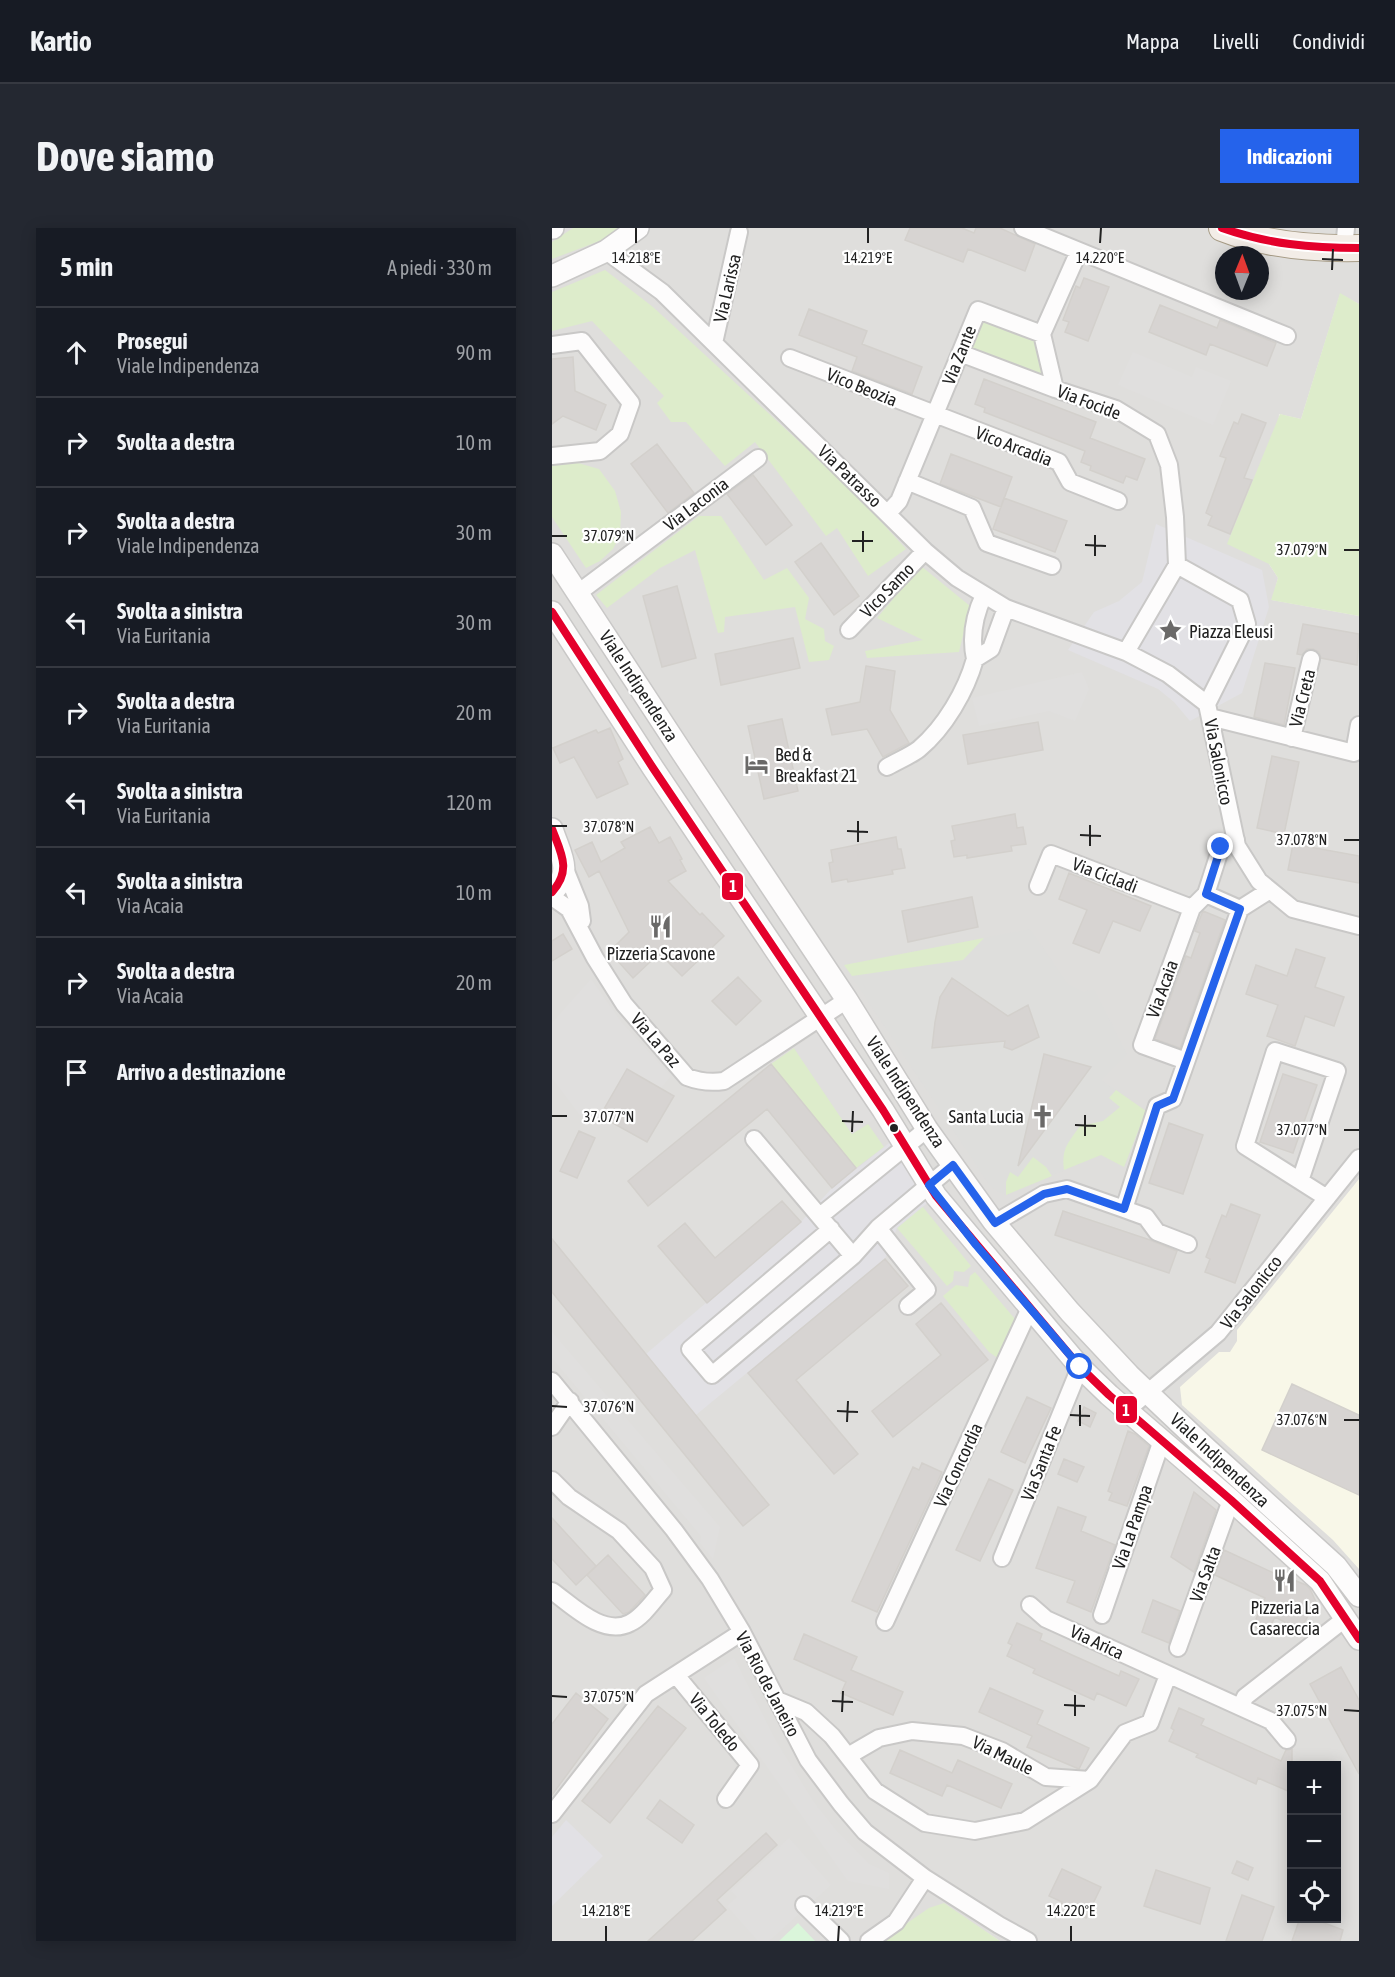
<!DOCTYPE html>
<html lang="it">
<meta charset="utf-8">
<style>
:root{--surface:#171b24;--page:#242831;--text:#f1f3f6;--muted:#9ea1a6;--line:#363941;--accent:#2563eb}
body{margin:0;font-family:"Asap Condensed",sans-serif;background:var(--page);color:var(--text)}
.controls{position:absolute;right:18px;bottom:18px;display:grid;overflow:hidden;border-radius:0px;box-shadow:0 3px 15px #0003}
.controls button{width:54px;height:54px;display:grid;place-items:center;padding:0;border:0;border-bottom:2px solid var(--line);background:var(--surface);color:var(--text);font:30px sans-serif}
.compass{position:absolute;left:663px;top:18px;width:54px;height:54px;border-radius:50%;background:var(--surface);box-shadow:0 3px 15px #0003;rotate:1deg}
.stop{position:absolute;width:18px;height:18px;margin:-14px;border:4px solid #2563eb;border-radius:50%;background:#fff}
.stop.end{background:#2563eb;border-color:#fff;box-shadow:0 2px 6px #0008}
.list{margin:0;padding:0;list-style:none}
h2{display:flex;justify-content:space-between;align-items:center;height:78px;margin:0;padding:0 24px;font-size:26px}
h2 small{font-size:20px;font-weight:400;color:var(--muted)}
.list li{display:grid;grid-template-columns:39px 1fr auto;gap:18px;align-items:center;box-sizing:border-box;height:90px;padding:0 24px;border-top:2px solid var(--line)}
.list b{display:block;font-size:22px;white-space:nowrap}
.list p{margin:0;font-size:20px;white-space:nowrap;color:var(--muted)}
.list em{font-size:20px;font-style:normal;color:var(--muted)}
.icon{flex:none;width:33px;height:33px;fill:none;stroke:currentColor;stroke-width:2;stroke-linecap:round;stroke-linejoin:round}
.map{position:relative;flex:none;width:807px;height:1713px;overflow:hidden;border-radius:0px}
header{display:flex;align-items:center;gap:36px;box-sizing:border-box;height:84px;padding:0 30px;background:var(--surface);border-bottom:2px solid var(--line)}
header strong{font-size:28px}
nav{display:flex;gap:33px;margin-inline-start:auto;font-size:21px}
.intro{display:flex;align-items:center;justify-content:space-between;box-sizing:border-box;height:144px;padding:0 36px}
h1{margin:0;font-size:42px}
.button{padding:15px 27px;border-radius:0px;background:var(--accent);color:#fff;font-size:21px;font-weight:700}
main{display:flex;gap:36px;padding:0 36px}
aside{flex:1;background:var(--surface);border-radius:0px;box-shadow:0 3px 15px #0003}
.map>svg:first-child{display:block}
</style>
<header>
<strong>Kartio</strong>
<nav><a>Mappa</a><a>Livelli</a><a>Condividi</a></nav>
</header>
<div class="intro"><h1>Dove siamo</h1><a class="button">Indicazioni</a></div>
<main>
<aside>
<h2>5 min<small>A piedi · 330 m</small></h2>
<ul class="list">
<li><svg class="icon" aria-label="ahead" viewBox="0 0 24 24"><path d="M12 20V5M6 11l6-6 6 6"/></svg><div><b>Prosegui</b><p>Viale Indipendenza</p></div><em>90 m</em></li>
<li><svg class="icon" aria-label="right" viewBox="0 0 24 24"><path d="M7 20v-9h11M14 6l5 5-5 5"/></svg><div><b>Svolta a destra</b></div><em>10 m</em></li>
<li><svg class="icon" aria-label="right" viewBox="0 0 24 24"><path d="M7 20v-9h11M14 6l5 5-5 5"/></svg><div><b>Svolta a destra</b><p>Viale Indipendenza</p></div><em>30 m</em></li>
<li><svg class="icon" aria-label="left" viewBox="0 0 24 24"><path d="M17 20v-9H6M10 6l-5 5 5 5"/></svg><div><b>Svolta a sinistra</b><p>Via Euritania</p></div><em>30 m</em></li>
<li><svg class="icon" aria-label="right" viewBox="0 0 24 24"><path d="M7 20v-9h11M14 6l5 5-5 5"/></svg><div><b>Svolta a destra</b><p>Via Euritania</p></div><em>20 m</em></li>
<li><svg class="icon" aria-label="left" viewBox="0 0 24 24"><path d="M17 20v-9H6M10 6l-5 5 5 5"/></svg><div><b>Svolta a sinistra</b><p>Via Euritania</p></div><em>120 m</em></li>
<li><svg class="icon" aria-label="left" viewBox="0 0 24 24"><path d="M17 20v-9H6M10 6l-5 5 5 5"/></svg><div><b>Svolta a sinistra</b><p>Via Acaia</p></div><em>10 m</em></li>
<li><svg class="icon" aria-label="right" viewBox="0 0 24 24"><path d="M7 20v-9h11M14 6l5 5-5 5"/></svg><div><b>Svolta a destra</b><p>Via Acaia</p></div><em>20 m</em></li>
<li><svg class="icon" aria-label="arrive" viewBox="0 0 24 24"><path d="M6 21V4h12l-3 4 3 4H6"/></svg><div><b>Arrivo a destinazione</b></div></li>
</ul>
</aside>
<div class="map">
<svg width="807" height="1713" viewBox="0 0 807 1713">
<rect width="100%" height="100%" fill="#f0eeeb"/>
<path fill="#dfdedc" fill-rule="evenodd" d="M0,0H807V76L788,66L749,191L727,186L717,336L726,350L720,372L807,388V1713H448L392,1676L329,1713H0ZM672,27H708V63H672ZM740,1538H784V1690H740Z"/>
<path fill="#f8f7e8" d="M807,951V1341L781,1312L630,1177L628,1159L667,1124H678L685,1113V1102Z"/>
<path fill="#dededc" d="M478,701L516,756L532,764L542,761L575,826L549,852L594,883L572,939L548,927L454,967L446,964L438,958L292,737Z"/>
<path fill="#ddeccb" d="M21,0H73L61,8L0,31V14Z
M53,42L101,79L302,264L354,321L316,348L285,300L274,308L203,214L173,238L134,194H119L105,175L112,168L40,93L0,103V64Z
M788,65L807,76V388L719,372L726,350L717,336L675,316L728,186L749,191Z
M431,92L483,112L490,148L419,121Z
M19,233L47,241L63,263L69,284L68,307L61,321L48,333L34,340L0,289V237Z
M147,288H169L212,352L235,340L257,370L253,391L272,401L273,413L282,418L277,432L257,434L243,379L173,389L172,404L166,405L143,322L108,340L55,380L44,367Z
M369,338L418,378L407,424L315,430L313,423L371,412L325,390Z
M432,710L411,732L300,748L292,737Z
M242,820L300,906L316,896L332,919L304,940L219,836Z
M564,862L594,883L572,939L549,927L512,942C509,921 516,915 528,898L551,893L568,879L557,870Z
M481,929L494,939L500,948L454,967V954L458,944L466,949Z
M370,978L419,1038L412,1044L402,1043L401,1053L395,1058L345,1000Z
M423,1044L463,1091L447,1131L437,1124L391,1068L404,1057L416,1059L418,1048Z
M392,1675L448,1713H329L377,1680Z"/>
<path fill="#daf5da" d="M246,1695L263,1713H227Z"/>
<path fill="#e0dfde" d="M581,124L640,149L644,139L679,153L661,197L566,157Z
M530,444L537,461L523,493L497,483L427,498L420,470Z
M39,751L70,795L119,848L109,860L75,842L42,895L31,891L0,850V795Z
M266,804L324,890L300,906L242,820Z
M0,1104L168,1299L161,1331L148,1315L149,1308L0,1130Z
M182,1430L224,1513L261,1573L284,1602L317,1636L337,1645V1661L296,1653L152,1450Z
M237,1610L279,1657L217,1713H206L175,1678L185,1669L179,1663Z"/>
<path fill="#e2e1e5" d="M604,296L710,342L717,379L690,465L638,493L622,474L606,461L516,422L542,384L567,373L590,354Z
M346,908L384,968L345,1000L333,1031L144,1187L94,1126L249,994L280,960Z
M14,1592L51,1628L0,1678V1609Z"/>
<path fill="#d7d4d2" stroke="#d3d0cc" stroke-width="1.5" d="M358,0H410L422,5L424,0H448L483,16L473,43L416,21L411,34L353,12Z
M532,50L557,59L536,113L513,104L517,94L511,92L524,58L528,60Z
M608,77L665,100L668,92L724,115L715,138L658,116L654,127L597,104Z
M257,81L315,103L310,116L370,139L360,166L300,143L305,129L247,107Z
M21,129L23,163L54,177L44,202L11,188L0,196V131Z
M432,151L544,194L538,210L593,231L585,252L574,248L571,255L538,242L539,238L529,234L533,223L432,184L433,180L423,176Z
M690,186L714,195L692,250L700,252L678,306L656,297L660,288L654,285L674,230L668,228L682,194L686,196Z
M105,216L142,265L116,285L79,236Z
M399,226L460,249L449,279L388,256Z
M201,247L240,297L214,317L175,266Z
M452,270L515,293L503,324L441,301Z
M269,315L307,368L282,387L243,334Z
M125,358L144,430L110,439L91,368Z
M751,396L807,406L805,437L769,430L767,424L761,421H755L750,427L745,426Z
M241,410L248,440L169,457L163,426Z
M713,435L743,440L732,497L702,489Z
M314,438L343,443L338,482L357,515L331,529L315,501L280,507L274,481L308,474Z
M230,491L246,563L212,571L196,498Z
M486,494L491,522L416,536L411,507Z
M58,500L71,531L66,534L76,556L45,570L22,529L8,535L1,520L44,502L46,505Z
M720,528L747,534L732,606L705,600Z
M463,586L465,600L471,599L474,616L459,618L460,623L415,630V627L402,629L399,613L403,612L400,598Z
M98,599L107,615L118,609L130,631L128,632L134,643L116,653L148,687L150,685L172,708L130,748L109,727L99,733L81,750L64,731L68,727L61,720L77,704L47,643L37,649L23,622L40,614L49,634L73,620L69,614Z
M344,609L346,621H349L353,640L340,642L341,646L296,654L295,651L280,654L277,635L281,634L279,622Z
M741,616L807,628V655L736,642Z
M517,645L599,678L588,703L561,693L547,725L521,715L535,682L507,671Z
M420,669L426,699L356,714L350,683Z
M651,683L673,692L628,820L603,811L634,728L639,730L648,705L643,703Z
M11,706L20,721L0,733V713Z
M744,721L773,730L763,759L792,769L782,798L753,788L743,818L715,808L726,777L694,766L704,737L735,748Z
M186,749L209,773L184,797L160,773Z
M400,750L456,788L476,777L487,809L460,822L452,819L453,813L380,820L383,794L388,769Z
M492,826L539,839L466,938Z
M219,836L304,940L280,960L215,881L96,978L76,953Z
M75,841L122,868L95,914L48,888Z
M731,846L765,857L741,925L708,914Z
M617,895L651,907L631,966L597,955Z
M27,903L43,910L25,950L8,943Z
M230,973L249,994L155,1075L106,1018L133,995L163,1030Z
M679,976L708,987L683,1055L653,1044L658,1031L654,1029L670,987L674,989Z
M511,983L598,1012L625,1023L617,1045L503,1007Z
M0,1011L217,1277L191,1298L0,1064Z
M333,1031L356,1058L244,1152L306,1226L282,1246L196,1145Z
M389,1075L436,1132L341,1209L320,1183L389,1127L364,1096Z
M740,1156L807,1187V1267L710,1222Z
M475,1169L499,1180L473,1235L449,1224Z
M532,1179L544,1185L538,1199L526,1193Z
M576,1203L583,1206L597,1218L575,1278L557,1272L560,1265L556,1263Z
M512,1231L532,1239L525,1254L506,1246Z
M370,1235L390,1244L325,1384L300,1373L361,1239L367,1242Z
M437,1251L461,1262L428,1333L404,1322Z
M642,1264L664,1282L642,1344L619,1329Z
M506,1279L534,1289L529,1303L563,1317L539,1384L515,1374L523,1353L484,1340Z
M0,1290L44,1338L24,1357L0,1331Z
M672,1322L726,1347L727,1346L754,1357L758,1361L764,1374L748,1402L723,1389L715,1405L701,1398L713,1370L663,1347Z
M56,1327L93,1367L77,1384L71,1386L35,1347Z
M601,1372L628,1383L617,1415L590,1404Z
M465,1395L490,1406L488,1412L520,1427L567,1448L569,1443L587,1451L574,1478L545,1465L542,1472L481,1445L483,1441L455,1428L460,1417L456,1415Z
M252,1406L305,1429L299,1442L351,1464L341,1487L289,1465L294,1454L242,1431Z
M789,1439L807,1472V1546L758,1456Z
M438,1460L491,1483L485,1496L537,1520L527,1541L475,1519L480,1508L427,1484Z
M24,1465L56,1491L0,1567V1496Z
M106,1478L134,1500L58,1595L30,1573Z
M627,1480L652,1491L649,1497L729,1533L734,1522L740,1521V1555L736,1563L706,1550L704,1556L644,1529L646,1526L617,1513L622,1502L619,1500Z
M348,1522L400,1545L406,1532L460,1556L449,1580L395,1557L390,1568L338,1545Z
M108,1572L142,1597L130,1615L95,1590Z
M214,1605L225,1617L165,1672L174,1682L140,1713H96Z
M685,1633L701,1640L696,1652L680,1645Z
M510,1641L549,1659L534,1690L509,1678L510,1674L497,1668Z
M604,1642L658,1660L648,1696L592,1678Z
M690,1667L722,1679L710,1713H674Z
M748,1690H759L791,1702L788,1713H740Z"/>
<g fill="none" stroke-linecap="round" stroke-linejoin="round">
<defs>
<path id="minor" d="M471,0L735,108
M792,21L794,0
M54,23L110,64L373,323L405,350L454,380L574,424L616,446L655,476L695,396L688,372L625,337L574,424
M490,106L527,23
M162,115L187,4
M0,117L30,113L79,175L68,206L48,223L0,228
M408,125L503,161L564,181L605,206L617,237L623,289L625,337
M238,130L507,234L518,254L566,273
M355,253L420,280L435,315L500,338
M336,285L347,273L426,82L490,106L503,161
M26,365L206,230
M432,367C422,388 418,408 423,431L439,421L454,380
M297,402L373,323
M655,476L685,618L707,653L741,681L807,698
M658,489L802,525L807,497
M740,510L759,431
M335,539C345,533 358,528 367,521C393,499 414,463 423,431
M684,612L669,619L654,666L688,681
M13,641L28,678L30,693
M486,658L499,626L640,680
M0,669L17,681L43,730L72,776L135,849C148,854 158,855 172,853L295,772
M634,833L590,817L640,680L654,666
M202,911L301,1028
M748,953L785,843L723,823L693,918L775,970
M572,981L594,989L605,1004L636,1016
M268,988L375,901
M443,995L492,966L515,961L572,981L605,878L621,871L688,681L718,662
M326,1000L375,1062L356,1078
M279,1001L138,1121L160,1147L301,1028L326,1000L401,937
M0,1153L122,1302L158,1351L190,1404L256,1532L289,1576L313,1604L373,1650L447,1697L476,1713
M575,1182L666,1105L807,930
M0,1199L18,1173
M0,1252L17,1269L67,1303L101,1340L111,1362C102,1372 91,1389 78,1395C51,1409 21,1378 0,1363
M450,1330L528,1139
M478,1377L494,1391L719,1493L735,1512
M550,1387L610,1212
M333,1394L478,1080
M626,1420L679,1272
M124,1447L198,1537L174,1571
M225,1472L254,1484L280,1508L323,1563L373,1595L423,1603L473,1593L538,1552L573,1505L598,1495L616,1447
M689,1479L693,1469L794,1390
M296,1528L327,1510L360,1503L411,1508L450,1523L494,1549L538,1552
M0,1586L94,1466L190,1404
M252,1677L289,1713
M317,1713L344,1694L373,1650"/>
<path id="tertiary" d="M0,0H1
M0,48L54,23L86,0
M0,326L131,526L295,772L375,901L441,993L518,1084L577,1147L654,1220L784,1338L807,1368
M0,384L101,540L331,882L384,968L528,1139L557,1167L679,1272L768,1353L807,1411
M0,601C8,626 22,644 0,664"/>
<path id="primary" d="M670,0C713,17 761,21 807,20"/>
</defs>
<use href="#minor" stroke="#c9c8c7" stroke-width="20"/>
<use href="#tertiary" stroke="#c9c8c7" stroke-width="24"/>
<use href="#primary" stroke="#a79c86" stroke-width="28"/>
<use href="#minor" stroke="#fdfcfc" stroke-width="16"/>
<use href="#tertiary" stroke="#fdfcfc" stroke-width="21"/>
<use href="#primary" stroke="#f3ede7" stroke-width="26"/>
<defs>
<path id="bus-1" d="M670,0C715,16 760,20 807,20
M0,384L101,540L331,882L384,968L528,1139L557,1167L679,1272L768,1353L807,1411
M0,601C9,625 20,642 0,664"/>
</defs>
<use href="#bus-1" stroke="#fff" stroke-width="12"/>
<use href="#bus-1" stroke="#e4002b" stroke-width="8"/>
</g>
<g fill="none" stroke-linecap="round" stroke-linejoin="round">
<path stroke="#2563eb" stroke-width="8" d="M528,1139L424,1017L377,957L401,937L443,995L492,966L515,961L572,981L605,878L621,871L688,681L654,666L669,619"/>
</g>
<path fill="none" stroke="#222" stroke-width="2" d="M84,15V0M316,15V0M548,15L549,0M770,31L791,32M780,42L781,21M0,308H15M300,313H321M533,317L554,318M792,322H807M311,324V303M543,328V307M0,598H15M295,603L316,604M528,607L549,608M792,612H807M306,614V593M538,618V597M0,888H15M290,893L311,894M523,897L544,898M792,902H807M300,904L301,883M533,908V887M0,1178L15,1179M285,1183L306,1184M518,1187L538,1188M792,1192H807M295,1194L296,1173M528,1198V1177M0,1468L15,1469M280,1473L301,1474M512,1477L533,1478M792,1482L807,1483M290,1484L291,1463M523,1488V1467M54,1713V1698M286,1713L287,1698M519,1713V1698"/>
<defs>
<symbol id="sight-bare" viewBox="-9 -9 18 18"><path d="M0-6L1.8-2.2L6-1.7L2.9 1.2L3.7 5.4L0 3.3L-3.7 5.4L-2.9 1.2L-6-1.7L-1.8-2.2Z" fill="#6a6968" stroke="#fff" stroke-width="2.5" paint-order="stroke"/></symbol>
<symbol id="hotel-bare" viewBox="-9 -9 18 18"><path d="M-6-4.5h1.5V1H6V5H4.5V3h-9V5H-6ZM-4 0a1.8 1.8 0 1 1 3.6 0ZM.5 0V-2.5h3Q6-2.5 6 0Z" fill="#6a6968" stroke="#fff" stroke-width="2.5" paint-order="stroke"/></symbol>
<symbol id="restaurant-bare" viewBox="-9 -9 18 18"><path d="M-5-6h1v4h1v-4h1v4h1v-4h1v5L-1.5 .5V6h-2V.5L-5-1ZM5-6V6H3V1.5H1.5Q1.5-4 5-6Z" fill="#6a6968" stroke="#fff" stroke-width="2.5" paint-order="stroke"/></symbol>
<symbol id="church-bare" viewBox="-9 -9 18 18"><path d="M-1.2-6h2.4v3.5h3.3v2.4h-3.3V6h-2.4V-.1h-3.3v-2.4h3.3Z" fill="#6a6968" stroke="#fff" stroke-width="2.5" paint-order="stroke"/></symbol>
</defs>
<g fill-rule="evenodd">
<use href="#sight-bare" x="602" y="386" width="33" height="33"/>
<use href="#hotel-bare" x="188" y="520" width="33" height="33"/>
<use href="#restaurant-bare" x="92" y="682" width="33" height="33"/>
<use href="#church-bare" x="474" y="872" width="33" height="33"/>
<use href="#restaurant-bare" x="716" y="1336" width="33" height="33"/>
</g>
<circle fill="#222" stroke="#fff" stroke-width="2" cx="342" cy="900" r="5"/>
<g text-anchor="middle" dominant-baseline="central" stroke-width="4.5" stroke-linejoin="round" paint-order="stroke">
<g font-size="18" fill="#222" stroke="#fff">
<text transform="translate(175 60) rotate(-77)">Via Larissa</text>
<text transform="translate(407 127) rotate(-68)">Via Zante</text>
<text transform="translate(310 159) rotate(22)">Vico Beozia</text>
<text transform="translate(537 174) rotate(21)">Via Focide</text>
<text transform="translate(462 218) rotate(21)">Vico Arcadia</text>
<text transform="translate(298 248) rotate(44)">Via Patrasso</text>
<text transform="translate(144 276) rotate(-37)">Via Laconia</text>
<text transform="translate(335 362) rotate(-46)">Vico Samo</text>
<text transform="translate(87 458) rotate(57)">Viale Indipendenza</text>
<text transform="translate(750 470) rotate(-76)">Via Creta</text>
<text transform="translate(667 534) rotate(79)">Via Salonicco</text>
<text transform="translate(553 647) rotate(21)">Via Cicladi</text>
<text transform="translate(610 761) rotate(-70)">Via Acaia</text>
<text transform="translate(104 812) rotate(49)">Via La Paz</text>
<text transform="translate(354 864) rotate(57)">Viale Indipendenza</text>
<text transform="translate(699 1064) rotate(-52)">Via Salonicco</text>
<text transform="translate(668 1232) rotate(43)">Viale Indipendenza</text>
<text transform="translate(489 1235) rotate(-68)">Via Santa Fe</text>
<text transform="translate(406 1237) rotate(-65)">Via Concordia</text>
<text transform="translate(580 1299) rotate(-71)">Via La Pampa</text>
<text transform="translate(653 1346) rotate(-70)">Via Salta</text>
<text transform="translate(545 1414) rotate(25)">Via Arica</text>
<text transform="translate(216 1456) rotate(62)">Via Rio de Janeiro</text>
<text transform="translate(163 1494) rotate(51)">Via Toledo</text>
<text transform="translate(451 1527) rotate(26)">Via Maule</text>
</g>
<g font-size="18" fill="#222" stroke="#fff" text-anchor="start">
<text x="637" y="403">Piazza Eleusi</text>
<text x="223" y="526">Bed &amp;<tspan x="223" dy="21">Breakfast 21</tspan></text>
<text x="109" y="725" text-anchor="middle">Pizzeria Scavone</text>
<text x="472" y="888" text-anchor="end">Santa Lucia</text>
<text x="733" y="1379" text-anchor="middle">Pizzeria La<tspan x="733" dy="21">Casareccia</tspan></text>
</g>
</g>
<g font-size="15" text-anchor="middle" fill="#222" stroke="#fff" stroke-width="4.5" stroke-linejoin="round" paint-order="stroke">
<text x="84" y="35">14.218°E</text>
<text x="316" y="35">14.219°E</text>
<text x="548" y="35">14.220°E</text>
<text x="57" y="313">37.079°N</text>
<text x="750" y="327">37.079°N</text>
<text x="57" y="604">37.078°N</text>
<text x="750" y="617">37.078°N</text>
<text x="57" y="894">37.077°N</text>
<text x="750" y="907">37.077°N</text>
<text x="57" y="1184">37.076°N</text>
<text x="750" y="1197">37.076°N</text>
<text x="57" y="1474">37.075°N</text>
<text x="750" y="1488">37.075°N</text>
<text x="54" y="1688">14.218°E</text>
<text x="287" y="1688">14.219°E</text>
<text x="519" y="1688">14.220°E</text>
</g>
<g stroke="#fff" stroke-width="2">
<rect x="169" y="644" width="23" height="29" rx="6" fill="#e4002b"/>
<rect x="563" y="1167" width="23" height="29" rx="6" fill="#e4002b"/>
</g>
<g font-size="16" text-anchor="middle" font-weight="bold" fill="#fff">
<text x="181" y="664">1</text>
<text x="574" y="1188">1</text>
</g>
</svg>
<div class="controls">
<button>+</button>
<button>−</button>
<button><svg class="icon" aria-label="locate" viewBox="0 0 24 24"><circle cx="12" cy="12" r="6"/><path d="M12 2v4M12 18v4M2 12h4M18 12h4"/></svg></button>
</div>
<svg class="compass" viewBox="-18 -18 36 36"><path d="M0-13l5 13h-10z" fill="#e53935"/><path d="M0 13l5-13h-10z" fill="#9ea1a6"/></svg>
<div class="stop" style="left:528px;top:1139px"></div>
<div class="stop end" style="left:669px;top:619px"></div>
</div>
</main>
